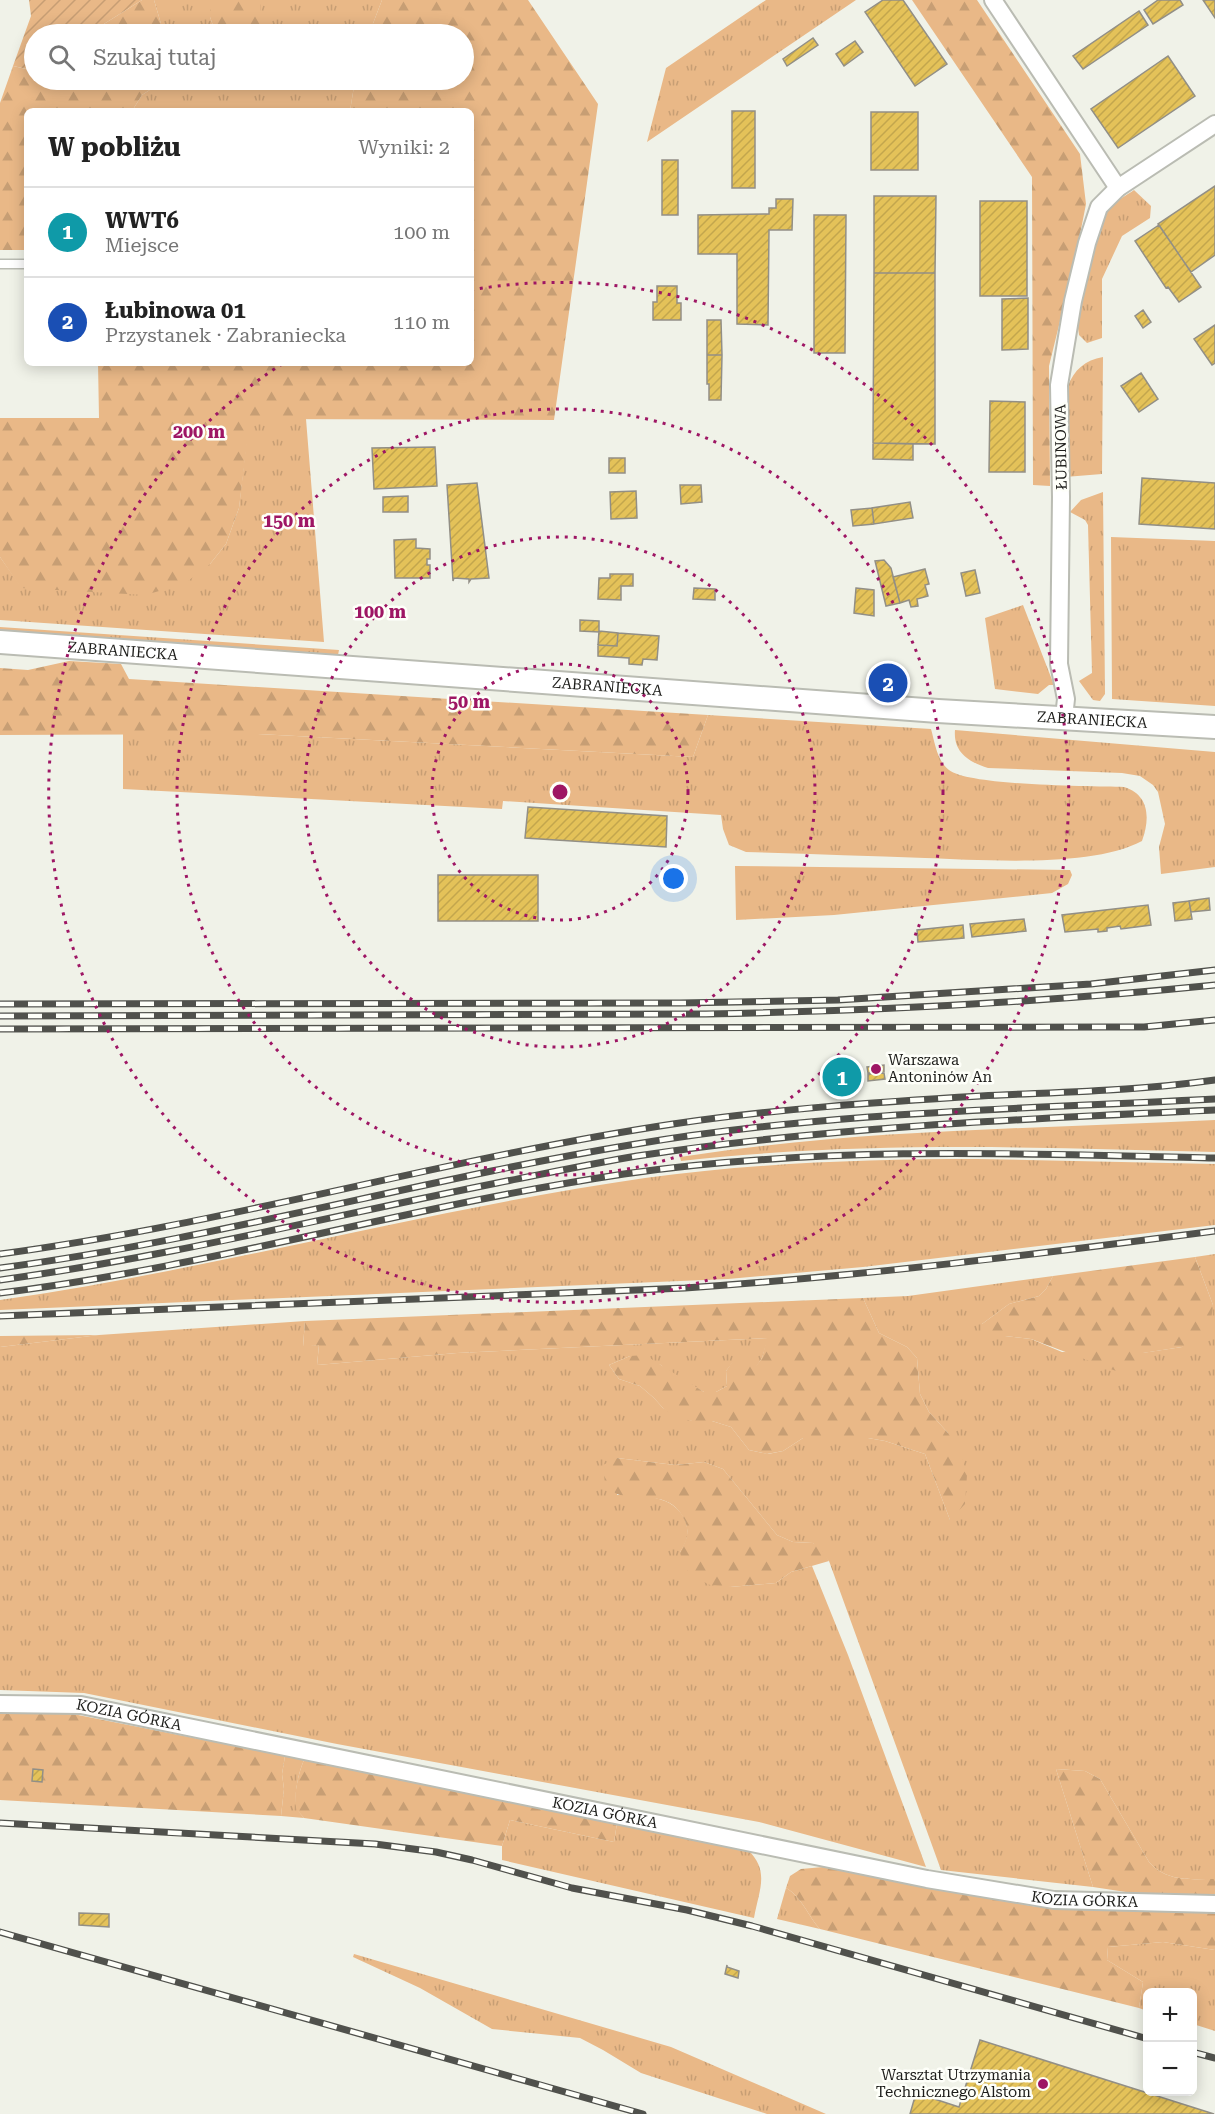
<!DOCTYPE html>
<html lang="pl">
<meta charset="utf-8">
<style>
:root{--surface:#fff;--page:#f6f6f6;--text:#222;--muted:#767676;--line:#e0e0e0;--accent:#9e1664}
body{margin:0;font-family:"Roboto Serif",serif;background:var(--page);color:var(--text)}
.controls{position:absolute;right:18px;bottom:18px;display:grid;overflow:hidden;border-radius:9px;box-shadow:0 3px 15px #0003}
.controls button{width:54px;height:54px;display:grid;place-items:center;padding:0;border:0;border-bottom:2px solid var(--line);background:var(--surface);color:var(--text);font:30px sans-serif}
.you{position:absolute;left:674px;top:879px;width:21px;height:21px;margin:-15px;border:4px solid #fff;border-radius:50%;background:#1a73e8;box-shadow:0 0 0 9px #1a73e833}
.badge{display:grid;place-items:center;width:39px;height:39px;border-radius:50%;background:var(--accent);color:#fff;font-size:20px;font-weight:700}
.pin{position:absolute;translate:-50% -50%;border:3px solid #fff;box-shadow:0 2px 6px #0006}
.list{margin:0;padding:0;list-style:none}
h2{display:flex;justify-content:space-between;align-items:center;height:78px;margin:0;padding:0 24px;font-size:26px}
h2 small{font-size:20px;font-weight:400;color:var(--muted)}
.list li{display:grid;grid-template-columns:39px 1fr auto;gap:18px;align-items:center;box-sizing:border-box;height:90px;padding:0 24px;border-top:2px solid var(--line)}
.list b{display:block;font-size:22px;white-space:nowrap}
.list p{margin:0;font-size:20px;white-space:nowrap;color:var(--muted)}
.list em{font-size:20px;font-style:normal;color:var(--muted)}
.icon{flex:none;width:33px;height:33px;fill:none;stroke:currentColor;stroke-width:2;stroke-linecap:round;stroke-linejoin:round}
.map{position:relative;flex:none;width:1215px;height:2114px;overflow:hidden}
.search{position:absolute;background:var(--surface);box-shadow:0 3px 15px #0003;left:24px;top:24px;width:450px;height:66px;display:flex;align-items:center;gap:15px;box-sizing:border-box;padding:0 21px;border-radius:33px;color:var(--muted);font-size:22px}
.panel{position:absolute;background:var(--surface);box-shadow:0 3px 15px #0003;left:24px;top:108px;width:450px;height:258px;border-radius:9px}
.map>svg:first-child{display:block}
</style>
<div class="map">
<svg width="1215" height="2114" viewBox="0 0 1215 2114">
<defs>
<pattern id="grass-tufts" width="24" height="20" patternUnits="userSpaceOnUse" patternTransform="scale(1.5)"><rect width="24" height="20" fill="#e9b887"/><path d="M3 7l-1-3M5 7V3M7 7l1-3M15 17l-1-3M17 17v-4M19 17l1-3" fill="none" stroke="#c79e74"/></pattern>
<pattern id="forest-firs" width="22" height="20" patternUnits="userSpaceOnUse" patternTransform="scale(1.5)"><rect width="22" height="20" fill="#e9b887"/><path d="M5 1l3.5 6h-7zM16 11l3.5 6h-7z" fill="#c79e74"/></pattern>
<pattern id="garden-furrows" width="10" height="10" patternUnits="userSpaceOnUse" patternTransform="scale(1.5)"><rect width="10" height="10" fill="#e9b887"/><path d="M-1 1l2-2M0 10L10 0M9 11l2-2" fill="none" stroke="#c79e74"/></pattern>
<pattern id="building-hatch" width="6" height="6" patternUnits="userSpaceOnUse" patternTransform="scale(1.5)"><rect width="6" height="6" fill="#e4c259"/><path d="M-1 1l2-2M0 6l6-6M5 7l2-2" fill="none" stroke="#c3a64d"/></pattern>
</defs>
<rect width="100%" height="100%" fill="#f0f2e8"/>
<path fill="url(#grass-tufts)" d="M154,0H210V17L216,34H164Z
M260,0H382L369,34H269L260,25Z
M766,0H856L647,142L666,68Z
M165,80H279L294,83L309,80H355L350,111H132L142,95Z
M1134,190L1151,206L1150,218L1122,236L1102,279V338L1087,343L1079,335L1078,328C1082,298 1089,227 1111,206C1117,200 1127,195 1134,190Z
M1103,357L1102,474L1065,477L1068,386C1074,370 1085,360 1103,357Z
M249,419H306L324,642L0,620V557L22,588L210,564L226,544L239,508Z
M1103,492L1105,694L1100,701L1093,700L1079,681L1092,673L1088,525L1085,520L1070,512L1081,500Z
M1111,537L1215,541V706L1112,699Z
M1023,605L1054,685H1049L1038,694L995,689L985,618Z
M0,627L339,650L338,655L0,632Z
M708,715L931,729C935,743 937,761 949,770C969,786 1092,786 1124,787C1150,795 1150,819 1142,841C1092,868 983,860 925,858C865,856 806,854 746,852L729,845L723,829L721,815L503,801L502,809L123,789V734H258L693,757Z
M955,730L1215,752V867L1161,874L1159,847L1165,824L1158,792L1153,785L1140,776L1122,773L988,768C969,762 953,752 955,730Z
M735,866L1070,870L1072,875L1068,884L1052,893L834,915L736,920Z
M1215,1120V1152C1037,1147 858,1141 681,1161L680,1157C857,1129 1036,1129 1215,1120Z
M977,1159L1215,1164V1225L863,1267L728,1279L0,1310V1300C217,1269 428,1209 645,1178C755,1163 866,1159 977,1159Z
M1215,1254V1879C1189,1879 1167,1882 1149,1862L1100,1779L1085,1771L1056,1769L1093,1887L941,1870L829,1561L813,1543L793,1542L777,1535L723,1469L704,1462L675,1465L617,1458V1495C642,1495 674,1495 685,1520C690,1533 687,1541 680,1552L730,1587L776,1583L791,1572L812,1566L848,1655L926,1867L759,1822L337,1744L84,1693L0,1690V1347L99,1335L305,1321L303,1346L319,1345L317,1365L457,1353L768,1338L762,1358L756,1367L733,1362L726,1371L727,1386L716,1392H704L667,1371L661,1365L630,1356L609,1365L619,1379L640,1386L654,1398L663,1408L692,1421H712L731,1427L749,1450L768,1454L783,1451L803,1438H868L885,1441L925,1454L950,1520L948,1433L929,1412L920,1394L917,1358L907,1347L879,1333L863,1298L908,1296L1053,1276L1046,1289L1039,1296L1009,1304L982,1324L1005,1336L1031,1339L1062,1352L1142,1353L1182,1347L1213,1305L1195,1257Z
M285,1756L304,1760C299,1771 292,1799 298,1810C299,1813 302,1815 304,1818L281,1816L284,1789L282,1774Z
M510,1820L614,1842L617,1823L748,1850C770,1871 759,1890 754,1918L502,1860V1846Z
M786,1888C802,1897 808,1916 820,1929L777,1919Z
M1163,1942L1215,1950V2031L1193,2024L1192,1992H1148L1147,2011L1139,2008L1143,1982L1107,1960L1108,1947Z
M354,1954L671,2047L826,2114H767L641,2073L603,2050L580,2038L492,2029L420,1988L353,1957Z"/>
<path fill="url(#forest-firs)" d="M142,0H154L164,34H88Z
M210,0H260V25L269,34H216L210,17Z
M382,0H528L598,104L554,420L250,419L239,508L226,544L210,564L184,584L145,595L21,588L0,557V418H99L98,363H471V111H350L355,80H464V34H369Z
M912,0H977L1080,154L1086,204L1075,260L1049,366L1050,486L1033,485L1032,177Z
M13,66L31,70L34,68V80H165L142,95L132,111H27V250H0V103Z
M69,661L121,664L129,679L708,715L693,757L258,734L0,735V668L28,670Z
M1195,1257L1213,1305L1209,1337L1182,1347L1143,1353L1139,1365L1129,1370L1116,1371L1031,1339L1005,1336L984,1340L981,1333L982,1324L1009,1304L1039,1296L1046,1289L1053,1276Z
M863,1298L879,1333L907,1347L917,1358L920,1394L929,1412L948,1433L962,1457L967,1475L965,1504L950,1520L925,1454L885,1441L868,1438H803L783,1451L767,1454L749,1450L731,1427L712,1421H692L675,1417L663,1408L654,1398L640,1386L619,1379L609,1365L630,1356L645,1355L704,1392H716L727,1386L726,1371L733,1361L756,1366L762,1358L767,1338L457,1353L317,1365L319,1345L303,1347L305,1321Z
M99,1335L0,1347V1336Z
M617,1458L675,1465L704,1462L723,1469L777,1535L793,1542L813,1543L820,1547L829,1561L791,1572L776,1583L730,1587L710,1585L694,1577L683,1566L680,1552C686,1541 690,1533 685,1521C672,1491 645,1500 620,1495C614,1494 609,1487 605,1484L603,1465Z
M0,1711L73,1714L285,1756L282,1774L284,1789L281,1816L0,1800Z
M304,1760L617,1823L614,1842L510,1820L502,1846L304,1818C302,1815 299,1813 297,1810C292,1799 299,1771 304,1760Z
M1056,1769L1085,1771L1100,1779L1149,1862C1167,1882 1189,1879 1215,1879V1896L1139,1894L1093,1887Z
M823,1867L1037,1907L1215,1912V1950L1163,1942L1108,1947L1107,1960L1143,1982L1139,2008L820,1929C808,1916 802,1897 786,1888L790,1876L801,1869Z"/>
<path fill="url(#garden-furrows)" d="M29,0H142L88,34H34V68L32,70L13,66L31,16Z"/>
<path fill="url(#building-hatch)" stroke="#928f86" stroke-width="1.5" d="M883,0H903L947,64L915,86L865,12Z
M1158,0H1180L1183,5L1153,24L1144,10Z
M1203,0H1215V18Z
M1139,11L1148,25L1083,69L1073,56Z
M813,38L818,45L787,66L783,59Z
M855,41L863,52L844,66L836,54Z
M1168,56L1195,96L1118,148L1091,109Z
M732,111H755V188H732Z
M871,112H918V170H871Z
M662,160H678V215H662Z
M1215,186V255L1191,272L1158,224Z
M874,196H936L935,273H874Z
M776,199H793L792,230H769L768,325L737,324V254H698V215L769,214V208H776Z
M980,201H1027V296H980Z
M814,215H846L845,353H814Z
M1159,225L1201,287L1179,302L1168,287L1166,288L1135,241Z
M874,273H935V444L873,443Z
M657,286H677V303H681V320H653V302H657Z
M1028,298V349L1002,350V299Z
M1143,310L1151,322L1143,328L1135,316Z
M707,320H721L722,355H707Z
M1215,325V363L1212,365L1194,339Z
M707,355H722L721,400H709V384H707Z
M1141,373L1158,399L1139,412L1121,386Z
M990,401L1025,402V472H989Z
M873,443L913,444V460L873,459Z
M435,447L437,486L374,489L372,448Z
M609,458H625V473H609Z
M1142,478L1215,483V529L1139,524Z
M477,483L489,578L471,579L469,582V579L454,578L453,581L447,485Z
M680,485H701L702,502L681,504Z
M636,491L637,518L611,519L610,492Z
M408,496V512H383V497Z
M910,502L913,518L874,524L872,508Z
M872,508L874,524L853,526L851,510Z
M416,539V548L430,549V559H427V565H430V578H395L394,540Z
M884,560L891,568L900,603L886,606L875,561Z
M925,569L929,584L925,585L928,596L917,599L918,606L911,607L909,600L900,603L893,577Z
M975,570L980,593L966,596L961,573Z
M610,574H633V586H621V600L598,599L599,578H610Z
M694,588L715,589V600L693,599Z
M856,588L874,590V616L854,613Z
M580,620L599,621V632L580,631Z
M599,631L618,633L617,646L598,645Z
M618,633L659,636L657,660L643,659L642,665L629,664V658L598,656V645L617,646Z
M528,807L667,816L666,847L525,838Z
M438,875H538V921H438Z
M1209,898L1210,910L1191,912L1189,901Z
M1189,901L1192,919L1175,921L1173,903Z
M1148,905L1151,925L1121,929L1120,926L1107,928V931L1098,932V929L1065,932L1062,915Z
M1024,919L1026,931L972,937L970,924Z
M963,925L964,938L918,942L917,930Z
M884,1065V1072L868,1073L867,1067Z
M855,1070L856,1080L830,1083L829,1074Z
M884,1073L885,1079L868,1081V1074Z
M33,1769L43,1770L42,1782L32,1781Z
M79,1913L109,1914V1927L79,1925Z
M727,1965V1967L739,1971L738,1978L725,1974Z
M980,2040L1214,2114H910L916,2093L959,2107Z"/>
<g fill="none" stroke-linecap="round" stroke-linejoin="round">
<defs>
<path id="lane" d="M0,264H27"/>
<g id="street">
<path d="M993,0L1118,188"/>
<path d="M1064,717L1066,699L1059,664L1061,497L1059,385L1073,301L1087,243L1099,207L1118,188L1215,124"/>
<path id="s1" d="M0,1704L81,1705L927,1879L1054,1900L1215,1904"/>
</g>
<g id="secondary">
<path id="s2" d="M0,642L938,711L1215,727"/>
</g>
</defs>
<use href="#lane" stroke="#babcb3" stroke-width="11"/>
<use href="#street" stroke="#babcb3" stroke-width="20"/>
<use href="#secondary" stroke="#babcb3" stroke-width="26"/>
<use href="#lane" stroke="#fff" stroke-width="8"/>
<use href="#street" stroke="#fff" stroke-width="16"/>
<use href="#secondary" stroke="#fff" stroke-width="22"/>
<defs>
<path id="rail" d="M0,1004L680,1003L838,1000L1091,984L1215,970
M0,1016L706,1014C876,1011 1046,1002 1215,985
M0,1029L1107,1027H1144L1215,1020
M0,1254C227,1224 447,1158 673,1124C775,1109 878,1102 981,1096C1059,1092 1138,1091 1215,1080
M0,1268C212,1240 419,1180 630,1145C823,1112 1020,1109 1215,1099
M0,1280C167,1257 332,1216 497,1183C543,1174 590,1164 637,1156C828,1127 1022,1119 1215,1110
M0,1293C210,1267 414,1205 624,1174C820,1146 1018,1153 1215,1158
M0,1316L685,1288C863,1276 1039,1254 1215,1231
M0,1823L375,1844L436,1852L472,1860L572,1888L687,1910L752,1926L1148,2039
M0,1932L643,2114
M1192,2052L1215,2058"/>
</defs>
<use href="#rail" stroke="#50514c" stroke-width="7"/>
<use href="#rail" stroke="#fefff9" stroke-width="4.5" stroke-dasharray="14" stroke-linecap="butt"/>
</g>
<g fill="none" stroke="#9e1664" stroke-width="3" stroke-dasharray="3 6">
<circle cx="560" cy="792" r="128"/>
<circle cx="560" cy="792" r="255"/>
<circle cx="560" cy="792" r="383"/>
<path d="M471 290A510 510 0 1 1 282 364"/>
</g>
<g fill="#9e1664" stroke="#fefff9" stroke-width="2">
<circle cx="876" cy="1069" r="6"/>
<circle cx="1043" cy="2084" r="6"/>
</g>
<g text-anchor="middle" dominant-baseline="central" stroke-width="5" stroke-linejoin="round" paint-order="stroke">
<g font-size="15" fill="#1d1d1a" stroke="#fefff9">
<text transform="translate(1061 447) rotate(-91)">ŁUBINOWA</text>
<text stroke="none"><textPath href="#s2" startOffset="123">ZABRANIECKA</textPath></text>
<text stroke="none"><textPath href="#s2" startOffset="609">ZABRANIECKA</textPath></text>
<text stroke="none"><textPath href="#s2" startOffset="1095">ZABRANIECKA</textPath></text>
<text stroke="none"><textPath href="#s1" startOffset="130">KOZIA GÓRKA</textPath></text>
<text stroke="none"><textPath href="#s1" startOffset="616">KOZIA GÓRKA</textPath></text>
<text stroke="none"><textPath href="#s1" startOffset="1104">KOZIA GÓRKA</textPath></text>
</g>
<g font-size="15" fill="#1d1d1a" stroke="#fefff9" text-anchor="start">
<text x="888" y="1060">Warszawa<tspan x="888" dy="17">Antoninów An</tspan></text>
<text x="1031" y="2075" text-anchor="end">Warsztat Utrzymania<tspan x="1031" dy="17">Technicznego Alstom</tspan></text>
</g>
</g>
<circle cx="560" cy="792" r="9" fill="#9e1664" stroke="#fefff9" stroke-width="3"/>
<g font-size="18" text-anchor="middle" font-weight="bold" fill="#9e1664" stroke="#fefff9" stroke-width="5" stroke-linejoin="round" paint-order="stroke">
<text x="199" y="438">200 m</text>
<text x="289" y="527">150 m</text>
<text x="380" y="618">100 m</text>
<text x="469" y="708">50 m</text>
</g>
</svg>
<div class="controls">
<button>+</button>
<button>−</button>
</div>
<div class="you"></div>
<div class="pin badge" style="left:842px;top:1077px;background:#0f9aa8">1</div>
<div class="pin badge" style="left:888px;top:683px;background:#1a4fb4">2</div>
<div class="search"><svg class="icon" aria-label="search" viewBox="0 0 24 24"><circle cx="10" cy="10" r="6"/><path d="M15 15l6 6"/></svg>Szukaj tutaj</div>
<section class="panel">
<h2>W pobliżu<small>Wyniki: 2</small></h2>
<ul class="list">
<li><span class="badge" style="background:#0f9aa8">1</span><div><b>WWT6</b><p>Miejsce</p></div><em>100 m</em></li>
<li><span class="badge" style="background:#1a4fb4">2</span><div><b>Łubinowa 01</b><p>Przystanek · Zabraniecka</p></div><em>110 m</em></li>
</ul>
</section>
</div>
